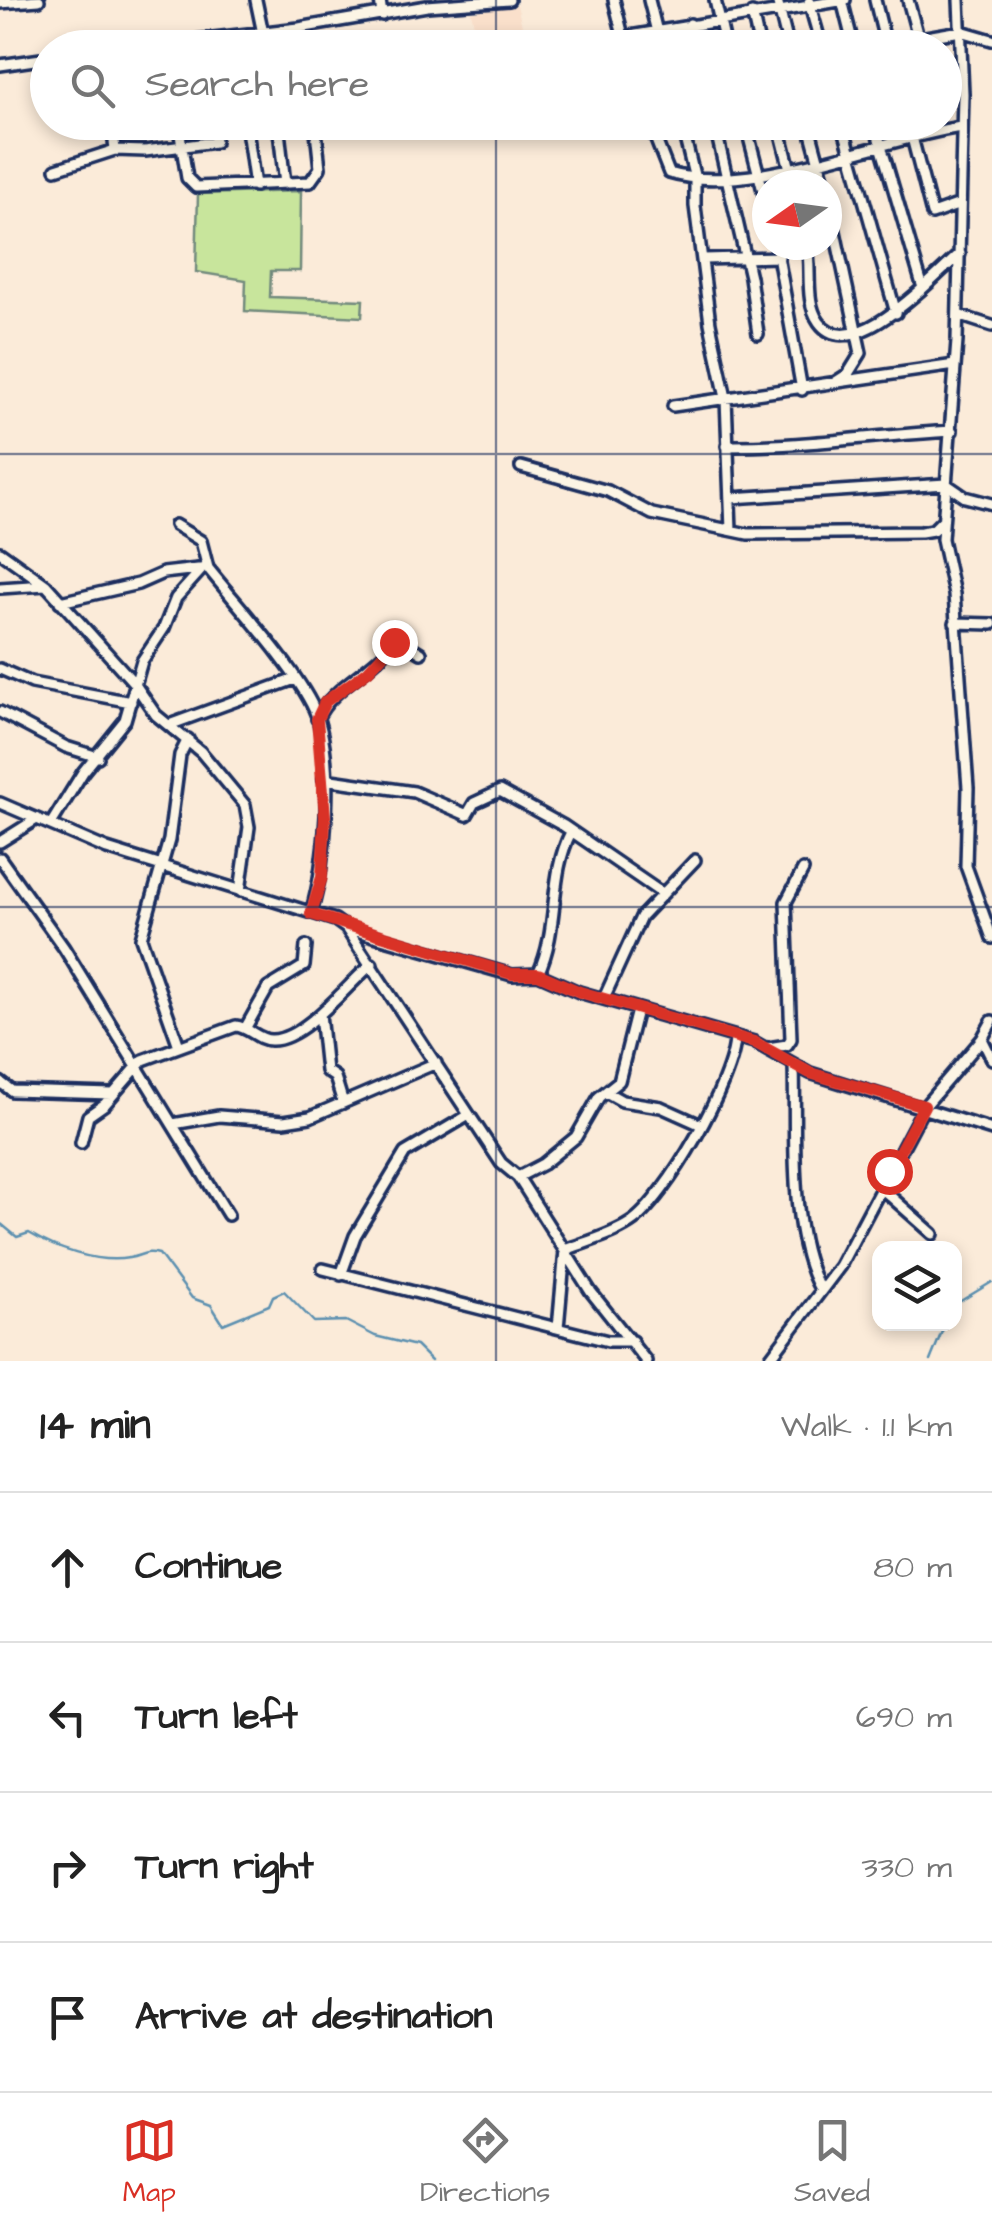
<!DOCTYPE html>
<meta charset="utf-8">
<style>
:root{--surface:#fff;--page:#f2f2f2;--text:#222;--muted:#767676;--line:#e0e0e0;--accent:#d93025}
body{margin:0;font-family:"Architects Daughter",sans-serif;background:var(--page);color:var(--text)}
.controls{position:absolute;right:30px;bottom:30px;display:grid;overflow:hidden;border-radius:20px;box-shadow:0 5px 15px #0003}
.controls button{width:90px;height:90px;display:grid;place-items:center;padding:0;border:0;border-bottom:2px solid var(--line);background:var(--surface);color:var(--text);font:50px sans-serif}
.compass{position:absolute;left:752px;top:170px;width:90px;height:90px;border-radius:50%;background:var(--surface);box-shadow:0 5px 15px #0003;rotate:256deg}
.stop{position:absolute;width:30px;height:30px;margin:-22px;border:8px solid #d93025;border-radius:50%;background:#fff}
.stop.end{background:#d93025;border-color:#fff;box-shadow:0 2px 10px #0008}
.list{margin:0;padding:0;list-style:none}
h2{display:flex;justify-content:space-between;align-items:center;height:130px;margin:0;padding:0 40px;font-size:42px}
h2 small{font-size:32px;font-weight:400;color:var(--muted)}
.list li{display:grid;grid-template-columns:65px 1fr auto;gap:30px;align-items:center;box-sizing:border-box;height:150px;padding:0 40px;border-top:2px solid var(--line)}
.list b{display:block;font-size:38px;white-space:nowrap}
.list em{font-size:32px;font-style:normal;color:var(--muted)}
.icon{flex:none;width:55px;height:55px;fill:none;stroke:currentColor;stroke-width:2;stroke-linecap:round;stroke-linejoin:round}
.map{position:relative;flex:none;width:992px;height:1361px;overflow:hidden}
.search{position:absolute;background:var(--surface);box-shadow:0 5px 15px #0003;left:30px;right:30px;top:30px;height:110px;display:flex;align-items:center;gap:25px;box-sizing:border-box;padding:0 35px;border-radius:55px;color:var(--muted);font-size:38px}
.sheet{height:730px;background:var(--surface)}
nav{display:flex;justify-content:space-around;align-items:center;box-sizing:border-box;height:140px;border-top:2px solid var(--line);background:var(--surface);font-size:28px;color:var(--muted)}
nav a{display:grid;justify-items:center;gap:5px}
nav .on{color:var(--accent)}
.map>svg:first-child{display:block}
</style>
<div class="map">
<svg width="992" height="1361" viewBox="0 0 992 1361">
<rect width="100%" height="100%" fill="#fbebd9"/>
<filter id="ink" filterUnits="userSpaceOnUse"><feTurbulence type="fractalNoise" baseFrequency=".01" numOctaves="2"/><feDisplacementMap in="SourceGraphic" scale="20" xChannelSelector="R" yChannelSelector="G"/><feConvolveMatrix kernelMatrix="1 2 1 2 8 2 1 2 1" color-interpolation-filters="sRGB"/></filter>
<g filter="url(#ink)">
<path fill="#fae0cb" d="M517,5L527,47H479L471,12Z"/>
<path fill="#c8e59c" stroke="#728a7d" stroke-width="2.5" d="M301,191L300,271H271L270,297L363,300L362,317L245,311L246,280L196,272L198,194Z"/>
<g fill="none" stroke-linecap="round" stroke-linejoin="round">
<path stroke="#5c90b0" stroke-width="2.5" d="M0,1223L17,1237L29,1233C54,1248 97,1264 129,1258C142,1256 145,1250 159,1254L192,1298L211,1305L223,1324L269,1305L273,1296L284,1291L314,1322L346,1321L375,1336L416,1346L431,1361
M954,1305L992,1282
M930,1361L945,1324"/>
<defs>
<path id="minor" d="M256,0L266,48
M380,0L382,15
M614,0L626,48
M649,0L661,48
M715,0L726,48
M777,0L789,48
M842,0L854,48
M875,0L886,45
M908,0L921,48
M959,0L963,94L957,341L942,539L954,594L968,788L966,866L992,938
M809,2L822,48
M0,3L39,0
M752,13L760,48
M690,24L695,48
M299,28L302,48
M624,37L845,0
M126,48L299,28L427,6L509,0
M862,48L961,31L992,40
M0,65L48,58
M112,122L115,150
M178,122L187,178L196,187L310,182L320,168L315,122
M246,122L255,186
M278,122L285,184
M649,122L669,173C747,197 879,139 961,127
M681,122L695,179V206L710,323L726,398L731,530
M714,122L750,277L758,334
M745,122L767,206
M778,122L794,185
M808,122L825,185
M842,122L896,313
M874,122L923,288
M908,122L932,214L960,204
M56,169L115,150L145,151L215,142L214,122
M827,194L861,353L848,374L834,383
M776,245L802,390
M807,245C812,269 804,301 819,322C852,368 936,274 960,254
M704,259L779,257
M958,315L992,326
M673,406L955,365
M727,446C800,447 878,435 952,431
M521,467L608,491L652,514L748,534L921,532L933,530L942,521
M731,498L946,484L965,497L992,504
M175,525L201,541L208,568C238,606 294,666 314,709C336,757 326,864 311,913
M0,552L46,585L134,683L156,715L201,752L245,805L249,827L240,891
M0,588L46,585
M60,602L138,584L163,573L207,568
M955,623L992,624
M0,669L32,683L131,702
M0,712L66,747L98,757
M317,719C332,686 372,672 394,642L400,640L421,653
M169,725L295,679
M324,779L414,792L467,815L474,803L500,791L564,826L663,894
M0,803L107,849L335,920L346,928L512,975L538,974L579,992L754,1042L810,1073L992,1130
M51,824L83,772L125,720L142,661L164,628L176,598L203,568
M0,842L35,820
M0,858L64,948L228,1215
M346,928L501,1163L518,1177L591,1292L646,1361
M538,974C560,927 548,877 571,832
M604,998L641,917L695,860
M320,1014L326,1071L335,1077L343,1103
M246,1027L268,988L304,966L306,946
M982,1039L992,1059
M179,1046L141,938L169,840L180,755L188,739
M768,1048L787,1045L791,1039L786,902L803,870
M794,1065C796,1131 788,1231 820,1289
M0,1082L12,1091L112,1094
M606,1092L622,1101L661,1107L699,1124
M173,1124L219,1116L284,1121L310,1117L436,1063
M81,1143L88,1116L105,1104L143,1060L236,1026C249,1027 259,1041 272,1040C304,1040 348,984 372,964
M518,1177L543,1164L576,1137L599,1097L619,1081L637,1010
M880,1187L933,1234
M323,1269L608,1341H632
M341,1275L355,1236L405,1153L469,1115
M558,1328L565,1250C586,1242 610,1236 630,1223C665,1201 735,1079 735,1037
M768,1361L840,1266L924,1107L982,1039L992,1021"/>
</defs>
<use href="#minor" stroke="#1b2f5e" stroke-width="16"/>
<use href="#minor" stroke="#fcf5e5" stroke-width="9"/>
</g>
</g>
<g fill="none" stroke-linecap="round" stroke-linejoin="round" filter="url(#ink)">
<path stroke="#d93025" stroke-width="12" d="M394,642L368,671L325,702L317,719L325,817L322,877L311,914L512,974H538L580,992L754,1042L810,1073L924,1106L889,1171"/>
</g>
<path fill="none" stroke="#1b2f5e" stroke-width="2.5" stroke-opacity="0.55" d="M496,0V48M496,122V1361M0,454H992M0,907H992"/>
</svg>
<div class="controls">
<button><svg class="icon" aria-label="layers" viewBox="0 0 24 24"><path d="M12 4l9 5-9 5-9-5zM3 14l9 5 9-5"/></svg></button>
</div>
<svg class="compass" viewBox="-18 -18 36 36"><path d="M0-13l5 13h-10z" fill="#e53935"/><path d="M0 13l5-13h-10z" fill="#767676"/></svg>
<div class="stop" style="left:889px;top:1171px"></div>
<div class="stop end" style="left:394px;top:642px"></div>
<div class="search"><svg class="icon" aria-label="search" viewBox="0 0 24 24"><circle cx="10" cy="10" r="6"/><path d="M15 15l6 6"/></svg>Search here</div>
</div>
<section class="sheet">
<h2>14 min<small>Walk · 1.1 km</small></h2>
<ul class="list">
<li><svg class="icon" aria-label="ahead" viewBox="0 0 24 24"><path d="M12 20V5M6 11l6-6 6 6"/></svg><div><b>Continue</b></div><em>80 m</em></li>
<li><svg class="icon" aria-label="left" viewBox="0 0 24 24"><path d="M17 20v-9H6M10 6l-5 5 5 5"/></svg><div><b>Turn left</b></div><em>690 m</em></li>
<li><svg class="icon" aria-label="right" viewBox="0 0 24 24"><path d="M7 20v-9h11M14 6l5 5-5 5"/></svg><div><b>Turn right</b></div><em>330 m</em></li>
<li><svg class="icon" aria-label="arrive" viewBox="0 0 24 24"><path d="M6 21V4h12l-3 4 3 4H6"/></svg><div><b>Arrive at destination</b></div></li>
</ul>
</section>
<nav>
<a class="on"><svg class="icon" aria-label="map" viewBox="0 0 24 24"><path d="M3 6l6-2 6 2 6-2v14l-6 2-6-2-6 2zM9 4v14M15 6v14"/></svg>Map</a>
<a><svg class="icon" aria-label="directions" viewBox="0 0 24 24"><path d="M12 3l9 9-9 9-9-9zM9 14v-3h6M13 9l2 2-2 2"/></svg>Directions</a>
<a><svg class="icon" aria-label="saved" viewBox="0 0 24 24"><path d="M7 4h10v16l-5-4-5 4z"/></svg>Saved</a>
</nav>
